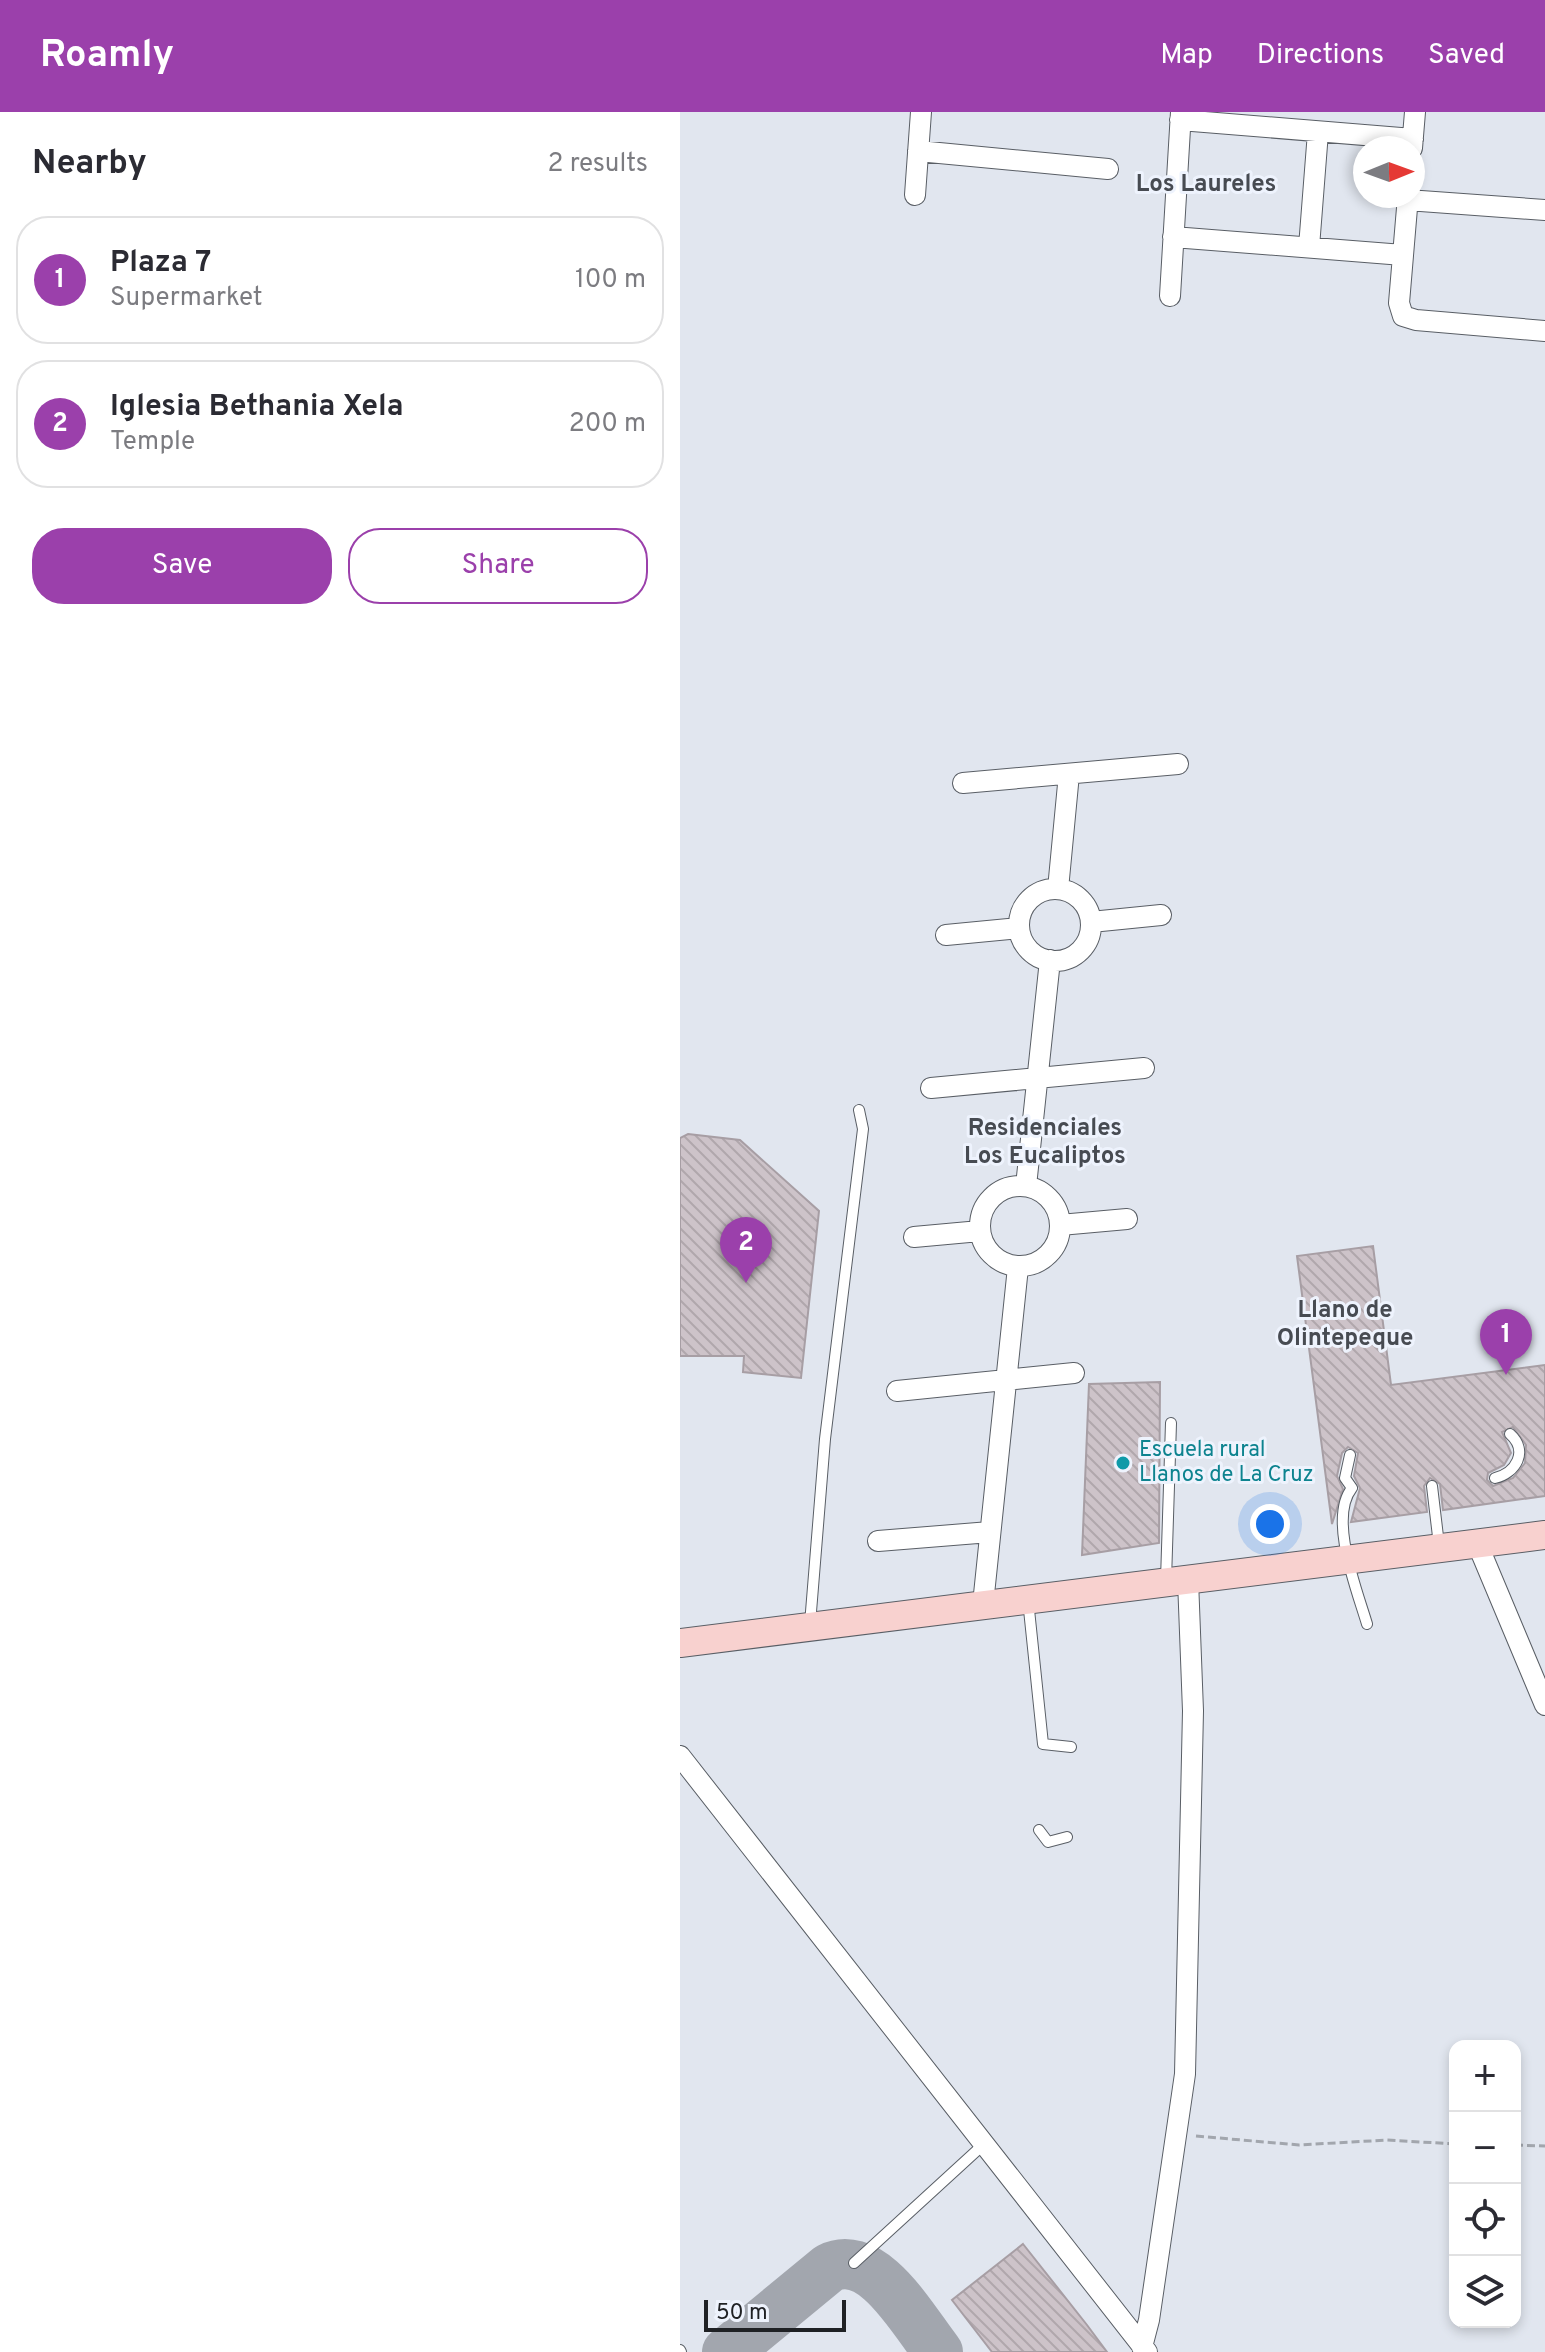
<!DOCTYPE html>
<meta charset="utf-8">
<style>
:root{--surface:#fff;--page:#f2f2f3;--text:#2b2b33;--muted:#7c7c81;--line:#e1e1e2;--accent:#9b40ab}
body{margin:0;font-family:Overpass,sans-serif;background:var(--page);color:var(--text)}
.controls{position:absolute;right:24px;bottom:24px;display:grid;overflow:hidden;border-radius:16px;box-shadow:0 4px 12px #0003}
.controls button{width:72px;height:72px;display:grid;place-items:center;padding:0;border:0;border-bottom:2px solid var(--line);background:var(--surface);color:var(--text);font:40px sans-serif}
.compass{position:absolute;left:673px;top:24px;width:72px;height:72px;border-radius:50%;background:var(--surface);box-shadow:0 4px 12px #0003;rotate:89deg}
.scale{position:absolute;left:24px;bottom:20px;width:142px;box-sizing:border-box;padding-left:8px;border:4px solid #1f2124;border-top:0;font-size:22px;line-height:28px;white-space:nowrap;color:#1f2124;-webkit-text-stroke:6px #eef3fd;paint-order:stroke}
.you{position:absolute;left:590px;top:1412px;width:28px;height:28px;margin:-20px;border:6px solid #fff;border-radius:50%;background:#1a73e8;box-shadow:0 0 0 12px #1a73e833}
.badge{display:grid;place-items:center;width:52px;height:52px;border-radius:50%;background:var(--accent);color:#fff;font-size:26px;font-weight:700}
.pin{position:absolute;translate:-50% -66px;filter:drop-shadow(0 2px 4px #0008)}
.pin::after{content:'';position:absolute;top:42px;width:28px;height:24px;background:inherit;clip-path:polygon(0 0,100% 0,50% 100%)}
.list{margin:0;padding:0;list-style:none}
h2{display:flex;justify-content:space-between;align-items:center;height:104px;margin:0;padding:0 32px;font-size:34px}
h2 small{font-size:26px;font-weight:400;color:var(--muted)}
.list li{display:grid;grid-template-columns:52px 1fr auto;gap:24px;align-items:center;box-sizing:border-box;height:128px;margin:0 16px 16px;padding:0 16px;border:2px solid var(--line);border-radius:32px}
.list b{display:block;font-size:30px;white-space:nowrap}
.list p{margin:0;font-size:26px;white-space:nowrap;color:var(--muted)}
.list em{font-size:26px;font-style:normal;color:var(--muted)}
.actions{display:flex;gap:16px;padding:24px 32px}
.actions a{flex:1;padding:18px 0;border:2px solid var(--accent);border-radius:32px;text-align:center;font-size:28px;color:var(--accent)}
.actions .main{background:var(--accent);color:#fff}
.icon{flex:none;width:44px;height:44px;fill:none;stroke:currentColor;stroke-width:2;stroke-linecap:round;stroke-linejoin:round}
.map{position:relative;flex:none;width:865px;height:2240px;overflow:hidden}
header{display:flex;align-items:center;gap:48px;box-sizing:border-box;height:112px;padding:0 40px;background:var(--accent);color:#fff}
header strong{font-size:38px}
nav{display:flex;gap:44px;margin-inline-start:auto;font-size:28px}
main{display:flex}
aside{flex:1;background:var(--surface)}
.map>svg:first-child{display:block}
</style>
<header>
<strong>Roamly</strong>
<nav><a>Map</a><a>Directions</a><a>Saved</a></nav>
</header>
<main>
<aside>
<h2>Nearby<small>2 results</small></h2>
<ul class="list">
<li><span class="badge">1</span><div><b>Plaza 7</b><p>Supermarket</p></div><em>100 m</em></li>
<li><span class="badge">2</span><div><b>Iglesia Bethania Xela</b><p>Temple</p></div><em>200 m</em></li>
</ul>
<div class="actions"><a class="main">Save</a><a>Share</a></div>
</aside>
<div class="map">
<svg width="865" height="2240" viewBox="0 0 865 2240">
<defs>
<pattern id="building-back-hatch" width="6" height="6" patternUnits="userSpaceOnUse" patternTransform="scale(2)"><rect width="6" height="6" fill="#cdc3c9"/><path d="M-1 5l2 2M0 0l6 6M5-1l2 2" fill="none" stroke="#b0a7ac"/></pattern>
</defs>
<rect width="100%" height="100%" fill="#e1e6ef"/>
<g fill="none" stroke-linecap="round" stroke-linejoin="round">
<path stroke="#a2a6ae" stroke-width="50" d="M47,2240L149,2156C193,2134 234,2210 258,2240"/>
</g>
<path fill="url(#building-back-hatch)" stroke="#a79ea4" stroke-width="2" fill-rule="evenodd" d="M8,1022L60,1028L139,1099L121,1266L63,1260L64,1244H0V1026Z
M693,1134L711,1273L865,1253V1384L763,1398L760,1372L750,1366L744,1374L747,1400L671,1410L680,1376L674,1364L678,1341L668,1335L662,1341L657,1364L663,1377L652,1412L617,1144ZM833,1315L846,1333L845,1351L833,1366L813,1374L807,1368L808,1361L824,1353L831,1341L822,1320Z
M480,1270L479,1431L402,1443L409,1272Z
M343,2132L407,2213L427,2240H312L272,2188Z"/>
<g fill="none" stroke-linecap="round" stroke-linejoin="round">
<defs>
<path id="service" d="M670,1343L665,1366L672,1376C648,1406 677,1478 687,1512
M815,1366C836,1361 849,1339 830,1322
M752,1374L759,1433
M486,1468L491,1311
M348,1488L363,1632L391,1635
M130,1512L145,1327L183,1017L179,998
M359,1718L368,1730L387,1725
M174,2151L304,2032
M0,2238L1,2240"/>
<path id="minor" d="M500,8L733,27
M732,36L735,0
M238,39L428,57
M235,83L241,0
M728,84L719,191L723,204L736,208L865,219
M727,88L865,98
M493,125L723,143
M629,135L638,20
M490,184L501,0
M283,671L498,652
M378,777L389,662
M339 813a36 36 0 1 1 72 0a36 36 0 1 1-72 0Z
M411,810L481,803
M266,823L339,816
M251,976L464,956
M346,1074L370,848
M300 1114a40 40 0 1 1 80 0a40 40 0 1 1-80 0Z
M380,1113L447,1107
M234,1125L300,1119
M217,1279L394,1261
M198,1429L310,1420
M797,1431L865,1593
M303,1492L338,1155
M0,1644L467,2240
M462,2235L469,2208L505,1962L513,1599L508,1468"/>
<path id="secondary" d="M0,1531L865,1423"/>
</defs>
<use href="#service" stroke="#595e65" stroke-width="12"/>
<use href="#minor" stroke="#595e65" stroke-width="22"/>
<use href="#secondary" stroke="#595e65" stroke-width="30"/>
<path stroke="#a2a6ad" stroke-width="3" stroke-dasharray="8 4" stroke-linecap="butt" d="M516,2024L619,2033L707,2028L775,2032
M835,2033L865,2034"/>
<use href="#service" stroke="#fff" stroke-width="10"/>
<use href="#minor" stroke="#fff" stroke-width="20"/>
<use href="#secondary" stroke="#f8d1cf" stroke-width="28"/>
</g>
<circle fill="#0f9aa8" stroke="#eef3fd" stroke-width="3" cx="443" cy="1351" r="8"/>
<g text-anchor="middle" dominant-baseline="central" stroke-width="6" stroke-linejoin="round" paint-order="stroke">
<g font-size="22" fill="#0d838f" stroke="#eef3fd" text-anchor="start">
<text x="459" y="1338">Escuela rural<tspan x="459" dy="25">Llanos de La Cruz</tspan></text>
</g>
<g font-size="24" font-weight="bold" fill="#474b52" stroke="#eef3fd">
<text x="526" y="73">Los Laureles</text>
<text x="365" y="1017">Residenciales<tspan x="365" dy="28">Los Eucaliptos</tspan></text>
<text x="665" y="1199">Llano de<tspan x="665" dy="28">Olintepeque</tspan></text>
</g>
</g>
</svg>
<div class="controls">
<button>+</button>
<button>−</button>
<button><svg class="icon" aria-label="locate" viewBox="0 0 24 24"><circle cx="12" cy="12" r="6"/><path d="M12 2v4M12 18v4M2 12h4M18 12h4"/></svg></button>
<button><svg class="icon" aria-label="layers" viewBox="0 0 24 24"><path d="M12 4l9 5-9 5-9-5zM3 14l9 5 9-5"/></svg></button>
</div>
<svg class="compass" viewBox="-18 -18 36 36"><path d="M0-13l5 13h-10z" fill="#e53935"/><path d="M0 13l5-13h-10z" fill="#7c7c81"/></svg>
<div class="scale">50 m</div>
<div class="you"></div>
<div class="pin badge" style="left:826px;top:1263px">1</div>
<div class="pin badge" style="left:66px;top:1171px">2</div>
</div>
</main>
